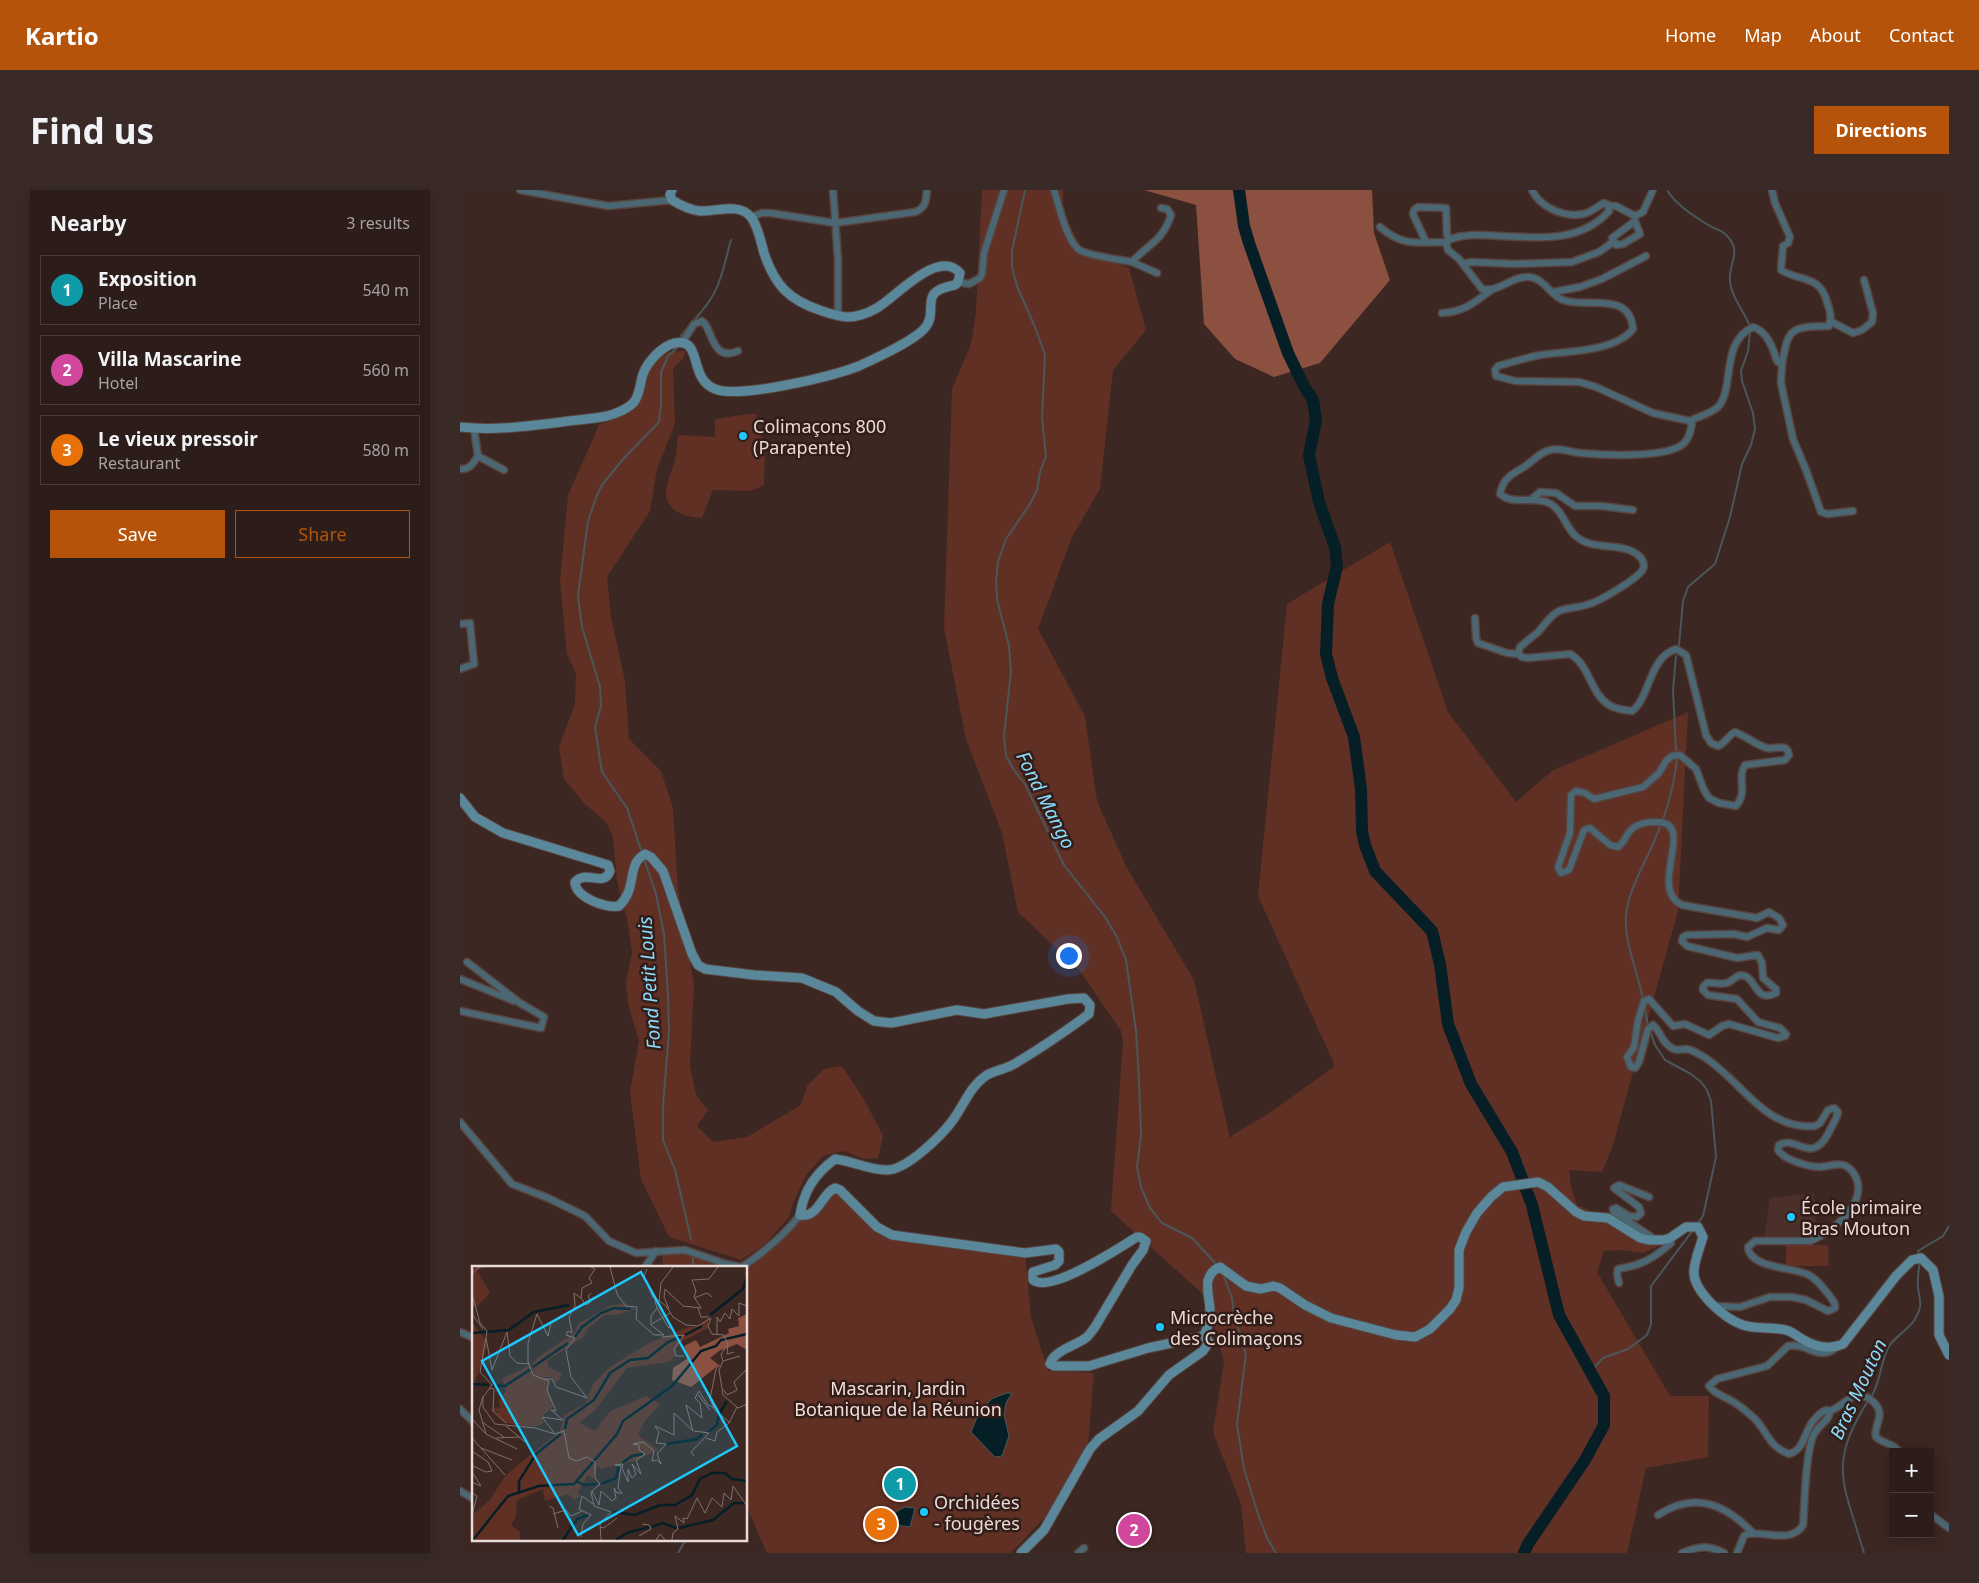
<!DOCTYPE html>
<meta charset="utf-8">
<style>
:root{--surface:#2d1d1a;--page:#392a27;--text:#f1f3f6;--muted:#a7a2a2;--line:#483b39;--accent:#b45309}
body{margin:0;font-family:"Noto Sans",sans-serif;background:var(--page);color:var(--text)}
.controls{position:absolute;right:15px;bottom:15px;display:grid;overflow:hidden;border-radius:0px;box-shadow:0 2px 12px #0003}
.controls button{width:45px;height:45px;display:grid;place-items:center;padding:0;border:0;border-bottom:1px solid var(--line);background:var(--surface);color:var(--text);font:25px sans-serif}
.you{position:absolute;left:608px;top:765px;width:18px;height:18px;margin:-12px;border:4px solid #fff;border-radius:50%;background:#1a73e8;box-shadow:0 0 0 8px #1a73e833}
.badge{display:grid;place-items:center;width:32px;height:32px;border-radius:50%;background:var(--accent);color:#fff;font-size:16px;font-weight:700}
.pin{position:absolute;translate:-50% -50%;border:2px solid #fff;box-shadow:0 1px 5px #0006}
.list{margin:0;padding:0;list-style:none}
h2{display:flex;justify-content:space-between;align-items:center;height:65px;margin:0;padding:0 20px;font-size:21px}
h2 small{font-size:16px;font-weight:400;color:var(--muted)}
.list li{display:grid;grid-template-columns:32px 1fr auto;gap:15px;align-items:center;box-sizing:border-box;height:70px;margin:0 10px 10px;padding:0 10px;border:1px solid var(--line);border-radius:0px}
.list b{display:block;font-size:19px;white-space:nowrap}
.list p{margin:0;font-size:16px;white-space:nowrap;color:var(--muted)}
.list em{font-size:16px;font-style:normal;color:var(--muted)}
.actions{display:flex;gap:10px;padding:15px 20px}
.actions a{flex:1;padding:11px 0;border:1px solid var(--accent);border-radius:0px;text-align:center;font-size:18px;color:var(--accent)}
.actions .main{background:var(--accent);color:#fff}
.map{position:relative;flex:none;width:1489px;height:1363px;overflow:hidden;border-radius:0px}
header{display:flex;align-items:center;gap:30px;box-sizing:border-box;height:70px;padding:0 25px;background:var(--accent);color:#fff}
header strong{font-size:24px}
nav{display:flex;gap:28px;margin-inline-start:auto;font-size:18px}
.intro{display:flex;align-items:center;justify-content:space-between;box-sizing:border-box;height:120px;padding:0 30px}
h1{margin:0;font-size:35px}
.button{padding:12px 22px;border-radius:0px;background:var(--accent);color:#fff;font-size:18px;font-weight:700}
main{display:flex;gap:30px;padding:0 30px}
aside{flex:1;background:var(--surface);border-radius:0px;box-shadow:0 2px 12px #0003}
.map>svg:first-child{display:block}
</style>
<header>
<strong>Kartio</strong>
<nav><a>Home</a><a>Map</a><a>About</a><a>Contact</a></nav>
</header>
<div class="intro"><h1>Find us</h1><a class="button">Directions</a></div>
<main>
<aside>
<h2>Nearby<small>3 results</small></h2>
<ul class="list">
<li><span class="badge" style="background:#0f9aa8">1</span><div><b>Exposition</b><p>Place</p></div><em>540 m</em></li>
<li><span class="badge" style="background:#d1479c">2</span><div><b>Villa Mascarine</b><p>Hotel</p></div><em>560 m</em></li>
<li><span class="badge" style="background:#e8710a">3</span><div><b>Le vieux pressoir</b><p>Restaurant</p></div><em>580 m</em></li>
</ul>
<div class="actions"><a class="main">Save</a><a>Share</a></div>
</aside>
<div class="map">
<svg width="1489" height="1363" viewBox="0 0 1489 1363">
<rect width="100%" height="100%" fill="#3c2722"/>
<path fill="#4a3028" d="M1354,1003L1357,1047L1304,1049L1310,1008Z"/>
<path fill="#613024" d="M522,0H603V22L623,61L669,78L686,140L653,180L640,299L612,347L578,439L625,526L637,611L666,676L734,790L770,948L774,944L811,922L875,876L798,706L827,414L930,352L988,522L1056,612L1092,581L1228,522L1218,721L1152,958L1142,982L1109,980L1111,996L1117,1015L1205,1053L1183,1063L1160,1060L1144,1061L1137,1082L1210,1206H1249L1248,1267L1186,1278L1167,1363H786L781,1314L753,1242L764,1172L746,1107L651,1021L663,852L661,841L620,781L558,722L542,643L506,549L484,438L492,199L511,154L516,122Z
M226,161L223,168L213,179L215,234L197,279L190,321L147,387L151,427L165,491L169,549L201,581L213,618L218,699L234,795L230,876L236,905L248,920L237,936L253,952L287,947L341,915L347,896L364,879L382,876L405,911L423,946L418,968L404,969L384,961L364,965L346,985L334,1011L329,1027L305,1054L281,1070L209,1047L181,989L170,901L179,851L168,814L166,793L172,762L167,729L157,690L153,647L146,632L125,614L104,589L99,557L115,514L116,483L107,464L100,391L108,305L139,235L171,221L182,204L192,174L206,162Z
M288,224H296L305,259L304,295L291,301L253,300L242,328C226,327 204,322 206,300C207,290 213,280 215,269C217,262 217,253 218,245L255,247V229Z
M375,998L432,1045L565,1063L571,1127L588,1181L634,1183L628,1254L585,1327L551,1363H307L286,1316V1077L340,1025L346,1026Z
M1326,1055H1368L1369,1076H1326Z
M225,1060L281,1077H202L203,1062Z"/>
<path fill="#8b5040" d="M684,0H912L914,43L930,90L860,173L814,187L775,169L744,134L736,15Z"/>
<path fill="#061e26" stroke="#4a575b" d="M547,1203H552L546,1213L544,1225L549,1246L542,1266L535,1267L511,1242L520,1220L533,1208Z
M445,1317L455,1318L450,1337L430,1334C432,1324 436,1321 445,1317Z"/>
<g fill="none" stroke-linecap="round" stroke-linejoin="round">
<path stroke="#4a575b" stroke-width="2" d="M565,0L552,61V77L557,96L575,137L585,165L582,228L586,266L580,282L577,300L570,314L546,349L538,372L536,391L537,409L549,456L551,481L544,546L546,566L554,580L565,594L604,675L645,727L657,747L666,770L676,841L679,890L681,945L677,977L681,997L690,1018L702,1033L732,1048L757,1075
M1207,0C1216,15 1236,28 1252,37C1256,39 1262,41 1265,44C1284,61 1268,73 1270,91C1271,107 1285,122 1290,137
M221,146C234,129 252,113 259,92C264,79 267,64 271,50
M1219,455L1223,411L1228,397L1255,374L1270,327L1282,274L1291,255L1295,239L1293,223L1282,191L1281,181L1288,161L1290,142
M1216,560L1213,500L1216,466
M182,663L167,618L142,582L135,537L141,516L140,497L122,437L118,406L128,331L137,305L142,295L164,268L199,232L201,213V182L208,166L217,158
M184,669L196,704L204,744L208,806L209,841L203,916V950L215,980L231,1049
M1183,809C1178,783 1164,752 1166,726C1168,701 1183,677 1193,654C1205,628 1214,599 1217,569
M1185,818L1188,836
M1190,840L1195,855L1205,870L1231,884L1241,892L1247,900L1251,911L1256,967L1243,1026L1237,1034
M233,1066V1077
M1459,1066L1458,1061L1483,1046L1489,1036
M764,1087L772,1108L774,1125L786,1164L777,1234L784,1279L798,1324L807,1348L816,1363
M1131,1181L1143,1168L1168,1159L1187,1145L1191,1134V1096L1233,1040
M1411,1207C1421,1192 1420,1172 1429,1156C1439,1142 1455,1138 1460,1117C1461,1110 1459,1104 1458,1098C1457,1089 1459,1079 1460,1070
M218,1363L226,1349
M1404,1363C1385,1296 1366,1276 1408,1211"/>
<path stroke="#061e26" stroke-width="12" d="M779,0L784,36L789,53L828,163L845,198L853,210L856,230L849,265L859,312L875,357L877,376L868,414L866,464L872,488L894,547L901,599L902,641L905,655L915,681L972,741L980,774L988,834L1011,894L1052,962L1072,1015L1099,1125L1144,1206V1235L1125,1270L1068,1354L1064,1363"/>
<defs>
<path id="street" d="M60,0L148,16L212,10
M373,0L378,70V126
M594,0C599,15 607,54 621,61C636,67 656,69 672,72C688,54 703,51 711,25L707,19L701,18
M1072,0C1080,17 1104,28 1123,24C1130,23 1138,16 1144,13L1149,15V21C1115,60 1057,44 1012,45C1003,46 993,46 986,52L988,60L999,69L1022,99C1039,103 1051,86 1069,87C1084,88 1090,105 1103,110C1127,119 1170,100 1173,139C1155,162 1106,161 1080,165C1066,168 1052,172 1038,176L1035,180L1036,186L1055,191L1119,192L1136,197L1193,223L1230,231L1232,234C1230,243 1228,252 1220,256C1201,268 1143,265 1120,263C1110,262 1100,257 1090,260C1080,262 1073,271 1064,277C1052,284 1043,288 1040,304C1053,316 1076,305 1091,314C1104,322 1105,338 1117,347C1134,362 1165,350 1181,368C1183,371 1185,375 1183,379C1179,388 1140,411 1129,414C1120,418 1109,417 1099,421C1091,424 1084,436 1078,442C1072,447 1066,452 1060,457L1058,464L1062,467L1067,468L1110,464C1130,475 1130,503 1149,515C1155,519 1164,520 1172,521C1190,508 1189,467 1216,459L1226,465L1246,545L1251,553L1258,556C1266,553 1267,546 1275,542C1286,546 1296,555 1307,558C1316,560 1327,552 1329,565L1325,570L1285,575C1276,590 1289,601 1276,616L1259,613L1249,608L1244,600L1236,579L1220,565L1212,566L1206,571L1199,583L1183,597L1134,609L1125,603L1116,601L1111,605L1110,643L1098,677L1101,683L1109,680L1124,640L1130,638L1150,655L1158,657C1165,652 1166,644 1172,639C1177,634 1187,632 1194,632C1240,629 1186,698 1222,715L1297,728L1309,722L1319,728L1323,735L1319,740L1307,738L1287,747L1274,744L1227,745L1223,747L1222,751L1227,756L1277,768L1298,765L1302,773L1303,788L1316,799V803C1296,813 1297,791 1285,786C1277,783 1273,791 1267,793C1260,795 1253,792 1247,793L1243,797V800L1248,805L1277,809L1298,832L1320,838L1326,844L1325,846L1318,848L1269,834L1262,836L1249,845L1225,834L1213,836L1189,809L1184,811L1178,830L1174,857L1167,867L1171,877L1175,878L1179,872L1188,839L1193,835C1200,841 1201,850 1209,856C1215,862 1219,859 1227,859C1232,860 1239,864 1244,867C1281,890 1305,941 1355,936L1360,933L1368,920L1374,918L1378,922C1377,929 1371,937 1368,944C1351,975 1337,945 1319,955L1318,960C1324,970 1349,977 1360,977C1372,976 1383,970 1392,981C1414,1009 1373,1042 1350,1051H1295L1288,1057C1290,1079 1334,1077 1349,1085C1358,1090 1363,1098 1369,1105C1372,1110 1376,1112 1375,1118L1368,1121L1346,1110L1332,1107H1310L1280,1117L1254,1116
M1312,0L1315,13L1330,47L1328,53L1323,56L1321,80C1341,92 1360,85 1367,112C1370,121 1372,127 1369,136C1331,137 1328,137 1322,175
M1149,16H1156L1175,26L1183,22L1193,0
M291,27L302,23H310L375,33L455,22C466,18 466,11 467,0
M1175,31L1180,44L1163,54L1156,55L1152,48Z
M920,37C943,57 958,52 986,52
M966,52L953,24L954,20L958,17L986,18L987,45L989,50
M672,72L697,83
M1003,74L1012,72L1055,74L1112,72L1139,62L1153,52
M498,92L509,94L520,88L522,84L524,63L544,0
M1093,102L1120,97L1142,89L1186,66
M982,123C1003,122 1014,113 1030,101
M1370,131L1393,143L1402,140L1412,132L1413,123L1404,90
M222,153L234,134L242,131C252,136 251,173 278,161
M1230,231C1237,227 1252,223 1258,217C1275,199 1260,152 1293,137C1307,141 1313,158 1317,171L1322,175L1321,193L1333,249L1346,280L1361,322L1368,324L1393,321
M18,266L44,280
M0,279C10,280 13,273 18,266L14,239
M1072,309L1080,302L1096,303L1115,316H1141L1173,320
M1015,428L1016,448L1018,453L1047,463L1058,464
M0,434L10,433L14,474L0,479
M0,789L54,811
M0,821L81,838L84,827L60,813L7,772
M0,932L52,994L88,1008L125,1026L149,1051L176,1063L225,1060L266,1074L281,1077
M1188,1050L1190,1046L1154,1022L1153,1019L1156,1018L1169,1026L1177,1027L1181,1023L1179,1017L1154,998L1159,995L1189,1007
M185,1077L196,1061
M282,1077C304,1062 324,1046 340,1025
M1159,1093L1157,1084L1158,1079C1182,1075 1193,1069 1211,1053L1210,1048
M0,1142L14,1148
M1377,1157C1358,1173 1348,1152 1328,1156L1307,1176L1257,1189L1249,1196C1255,1205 1267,1207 1275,1213C1282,1217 1288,1223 1294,1228C1308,1242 1308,1256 1329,1264C1344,1260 1344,1243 1353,1231C1356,1228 1360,1222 1364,1221C1370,1218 1366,1222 1372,1220C1385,1215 1394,1198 1410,1209C1414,1212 1418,1216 1419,1221C1422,1230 1413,1238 1416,1247C1423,1254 1434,1253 1439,1262
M0,1219L14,1233
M0,1301L14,1309
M1470,1324L1489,1338
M1198,1325C1235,1301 1265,1314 1293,1343
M618,1363L624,1358
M1222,1363C1238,1356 1249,1355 1264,1363
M1277,1363L1284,1346L1287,1344C1305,1341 1332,1354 1343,1335C1345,1311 1345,1268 1353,1246C1357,1236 1370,1231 1370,1221"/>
<path id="secondary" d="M0,237C34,241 68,236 102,232C116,230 132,229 147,226C155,224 168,219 174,212C180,205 180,193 183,184C188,171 202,156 215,153C243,147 228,189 255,199C280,209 373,186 399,176C416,168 452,152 464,139C481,120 455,102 495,95L498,92L500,83C478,58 436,107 417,118C408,123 398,127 388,127C379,127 371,124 362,121C329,110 315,96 304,63C301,52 298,36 291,27C278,12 256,22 240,21C230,20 220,15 212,10L210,5L212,0
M0,608L15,627L43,643L148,675L150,681C144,698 127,679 115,692C115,707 146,719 159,716C163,712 166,708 168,703C174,689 170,672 185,664L191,667L203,681L232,764L238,775L245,779L294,785L342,788L376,802L398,821L414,831L431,833L497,820L524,824L608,809L624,808L630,815L629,824C606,841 581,858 556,873C547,879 536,880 527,885C510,896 504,915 493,930C482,945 447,980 427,980C408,980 393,971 375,969C355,984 344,1000 340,1025C359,1028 361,1004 375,998L380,1000L417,1037L432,1045L565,1063L596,1059L599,1062V1071L595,1075L573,1082V1090C591,1104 660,1057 677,1047H680L686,1051L683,1060L672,1075L635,1137C632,1141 630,1144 627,1147C616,1156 594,1160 590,1174L594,1176H629L688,1158L744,1146
M744,1146C748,1137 750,1129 750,1119C749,1103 741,1085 760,1077L786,1096L801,1099L813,1096L820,1098L845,1115L871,1128L936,1145L955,1147L970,1139L990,1119L996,1110L999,1098V1060L1006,1042L1017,1023L1031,1007L1043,997L1078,992L1088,997L1116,1022L1124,1026L1148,1028L1180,1048L1188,1050H1203L1210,1048L1226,1037H1238L1243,1047C1240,1057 1235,1069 1234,1080C1232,1101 1265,1129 1283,1135C1298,1140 1315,1136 1329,1141C1334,1143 1338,1147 1342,1149C1355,1157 1369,1160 1383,1154L1436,1086L1452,1070L1461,1068L1473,1080L1479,1106V1145L1489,1165
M561,1363L584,1340L630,1259L639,1249L678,1221L709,1185L743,1161L749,1152L744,1146"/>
</defs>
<use href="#street" stroke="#58443f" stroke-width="9"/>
<use href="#secondary" stroke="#58443f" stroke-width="11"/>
<use href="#street" stroke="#4b6773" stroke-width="6"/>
<use href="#secondary" stroke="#5a879a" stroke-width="9"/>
</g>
<g fill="#1dc9fc" stroke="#321d18" stroke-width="2">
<circle cx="283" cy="246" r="5"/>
<circle cx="1331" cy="1027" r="5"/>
<circle cx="700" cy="1137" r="5"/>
<circle cx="464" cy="1322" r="5"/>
</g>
<g text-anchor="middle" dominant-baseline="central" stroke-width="5" stroke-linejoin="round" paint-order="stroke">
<g font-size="18" fill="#e9dbd7" stroke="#321d18" text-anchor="start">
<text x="293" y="236">Colimaçons 800<tspan x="293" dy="21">(Parapente)</tspan></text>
<text x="1341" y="1017">École primaire<tspan x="1341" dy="21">Bras Mouton</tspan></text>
<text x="710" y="1127">Microcrèche<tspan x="710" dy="21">des Colimaçons</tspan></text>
<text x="474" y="1312">Orchidées<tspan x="474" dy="21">- fougères</tspan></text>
</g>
<g font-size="18" fill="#f3dfda" stroke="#321d18">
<text x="438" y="1198">Mascarin, Jardin<tspan x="438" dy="21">Botanique de la Réunion</tspan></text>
</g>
<g font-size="19" font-style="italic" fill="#8adbfc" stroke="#321d18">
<text transform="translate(586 610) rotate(63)">Fond Mango</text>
<text transform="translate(189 793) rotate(-94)">Fond Petit Louis</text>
<text transform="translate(1398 1199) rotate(-65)">Bras Mouton</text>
</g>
</g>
<g transform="translate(12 1076)">
<rect width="275" height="275" fill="#3c2722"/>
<path d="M0,1H14L5,4L18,27L5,40L0,41ZM150,38L164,43L144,49H133L116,62L111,71L75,95L77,101L91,108L83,118L80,111H70L76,114L75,122L81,141L69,151L72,157L63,161L33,157L24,147L29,145L22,146L28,142L21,146L19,143L28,141L27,134L34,125L30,113L58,99L62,109L60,99L65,92L103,66L107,57L140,39ZM236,52V62L205,78L203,90L197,96L155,102L124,143L108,157L123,165L138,145L174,130L188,138L172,156L166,169L187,184L163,195L128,203L126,200L121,213L116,209L106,226L109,230L102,234L96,228L73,235L71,223L45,234L44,251L39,259L48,266V274H0V249L17,235L34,209L88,165L92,149L113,138L121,118L138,101L177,77L217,61H226ZM0,56L16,77L1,122L0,121Z" fill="#613024"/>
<path d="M275,48V84L265,78L247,85L238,92L247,99L219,121L200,114L201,102L215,93L212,80L224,74L228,81L257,67L256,63L267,60L266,52Z" fill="#8b5040"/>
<path fill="none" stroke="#061e26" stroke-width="2.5" d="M238,49L271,23L275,11M0,67L37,64L62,46L97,39M213,69L230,60M103,71L110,61L129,47L142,42L159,43M61,101L96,77M0,118L17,119M21,119L33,120L59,103M93,163L95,153L122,134L138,107L158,94L176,92L196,76L209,71M236,166L245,159L247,148L255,135M195,178L225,173L230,168M150,197L160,190L171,188M104,215L112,219L125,218M129,218L144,212L147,200M47,228V215L64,188L89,168M141,246L163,249L188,239H203L220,229L228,213L240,207H253L260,213L275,215M180,261L190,257L205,262M207,262L241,254L262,237H272M1,274L36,230L67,220L102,218L145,168L151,155L200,120L229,85L244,80L249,74L275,68M91,274L105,253L116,249M144,274L155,267L177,261"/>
<path fill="none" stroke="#816f6a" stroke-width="1" d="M138,1L145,28L154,40L165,41L164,53L182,69H192L179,59V50L185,42L182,31L194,40L201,51L214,59L226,60L239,52L236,60L240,68L252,69L256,79L249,88L251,95L247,104L251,129L266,142L275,138M175,3L172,10L181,32M0,17L1,6L8,1M0,28L8,57L15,65L8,106L20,119L12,130M109,32L114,39L119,36L116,30L119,27M222,32L235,27L240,31M187,36L189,17L201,1M185,42L196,61L201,63M226,42L229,51H237M197,43L192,31L193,23L211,40L229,42L222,31L224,25L220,14L237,13L246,1M0,48L11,63M180,58L198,47M245,68V51L248,56L253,47L258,53L260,43L267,50V37L275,40M190,71L212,69L202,83L204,90H212M14,72L20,104L35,66L38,90L45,97L58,98M256,79L255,88L262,86M251,95L268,90M71,113L61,109L56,96V77L65,48L76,70L79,57M71,113H80L84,121L115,132L99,111L94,84L103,72L94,69L96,65L100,67L97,51L103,40L102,27L109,32L110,22L120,17L117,12L123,3L119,1M72,113L77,115L75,124L84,145L79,144L91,154L70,151L83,168M18,122L22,123L21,145L34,157M251,123L255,129L265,124L262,116L275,103M226,129L238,144M241,142L257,156M0,153L14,168L7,144L11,130V141L23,158L63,162L83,168M10,156L32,171M34,160L53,176M222,165L237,167L219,186L222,190M14,168L45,183M83,168L92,165L97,192L104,195L115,191L123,196V212L128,218L119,226L122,240L139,246L128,258L129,274M0,172L33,209M24,172L47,171M234,172L243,175L245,166L257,157L265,141M9,182L40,194M0,185L16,196L20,205L14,206L1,200M0,206L9,220L0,216M120,225L127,239L129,225L140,235L144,232L142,222L145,227H150L146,222L149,200L143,199L151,198L150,202L156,216V203L160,212L164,208L160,198L169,208L164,194L173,188L167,184V179L161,178L171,176L182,185L180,195L185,194L189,198L185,188L194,178L184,177L187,166L183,160L202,169V147L221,165L214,139L230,152L228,137L223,132L227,125L235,138L242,142L238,133L244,103L248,99M0,227L5,230L0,249M77,240L81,242L86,262M81,248L94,244L99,250L110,245M128,261L132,262L145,252M167,270L179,263L177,259L170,258M109,271L111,258L119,249L107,243L110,230L121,238M184,274L188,268L193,274M200,274L201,267L206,263L203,250L212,257L211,252L215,253L225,232L233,247L240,232L250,241L252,227L259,234L261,220L275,240"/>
<path fill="#1dc9fc" fill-opacity="0.15" stroke="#1dc9fc" stroke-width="2.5" d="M169,6L265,180L106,269L10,95Z"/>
<rect width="275" height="275" fill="none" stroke="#e9dbd7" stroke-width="2.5"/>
</g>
</svg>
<div class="controls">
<button>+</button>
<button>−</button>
</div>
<div class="you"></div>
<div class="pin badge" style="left:440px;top:1294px;background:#0f9aa8">1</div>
<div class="pin badge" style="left:674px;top:1340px;background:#d1479c">2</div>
<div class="pin badge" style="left:421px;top:1334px;background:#e8710a">3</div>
</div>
</main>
